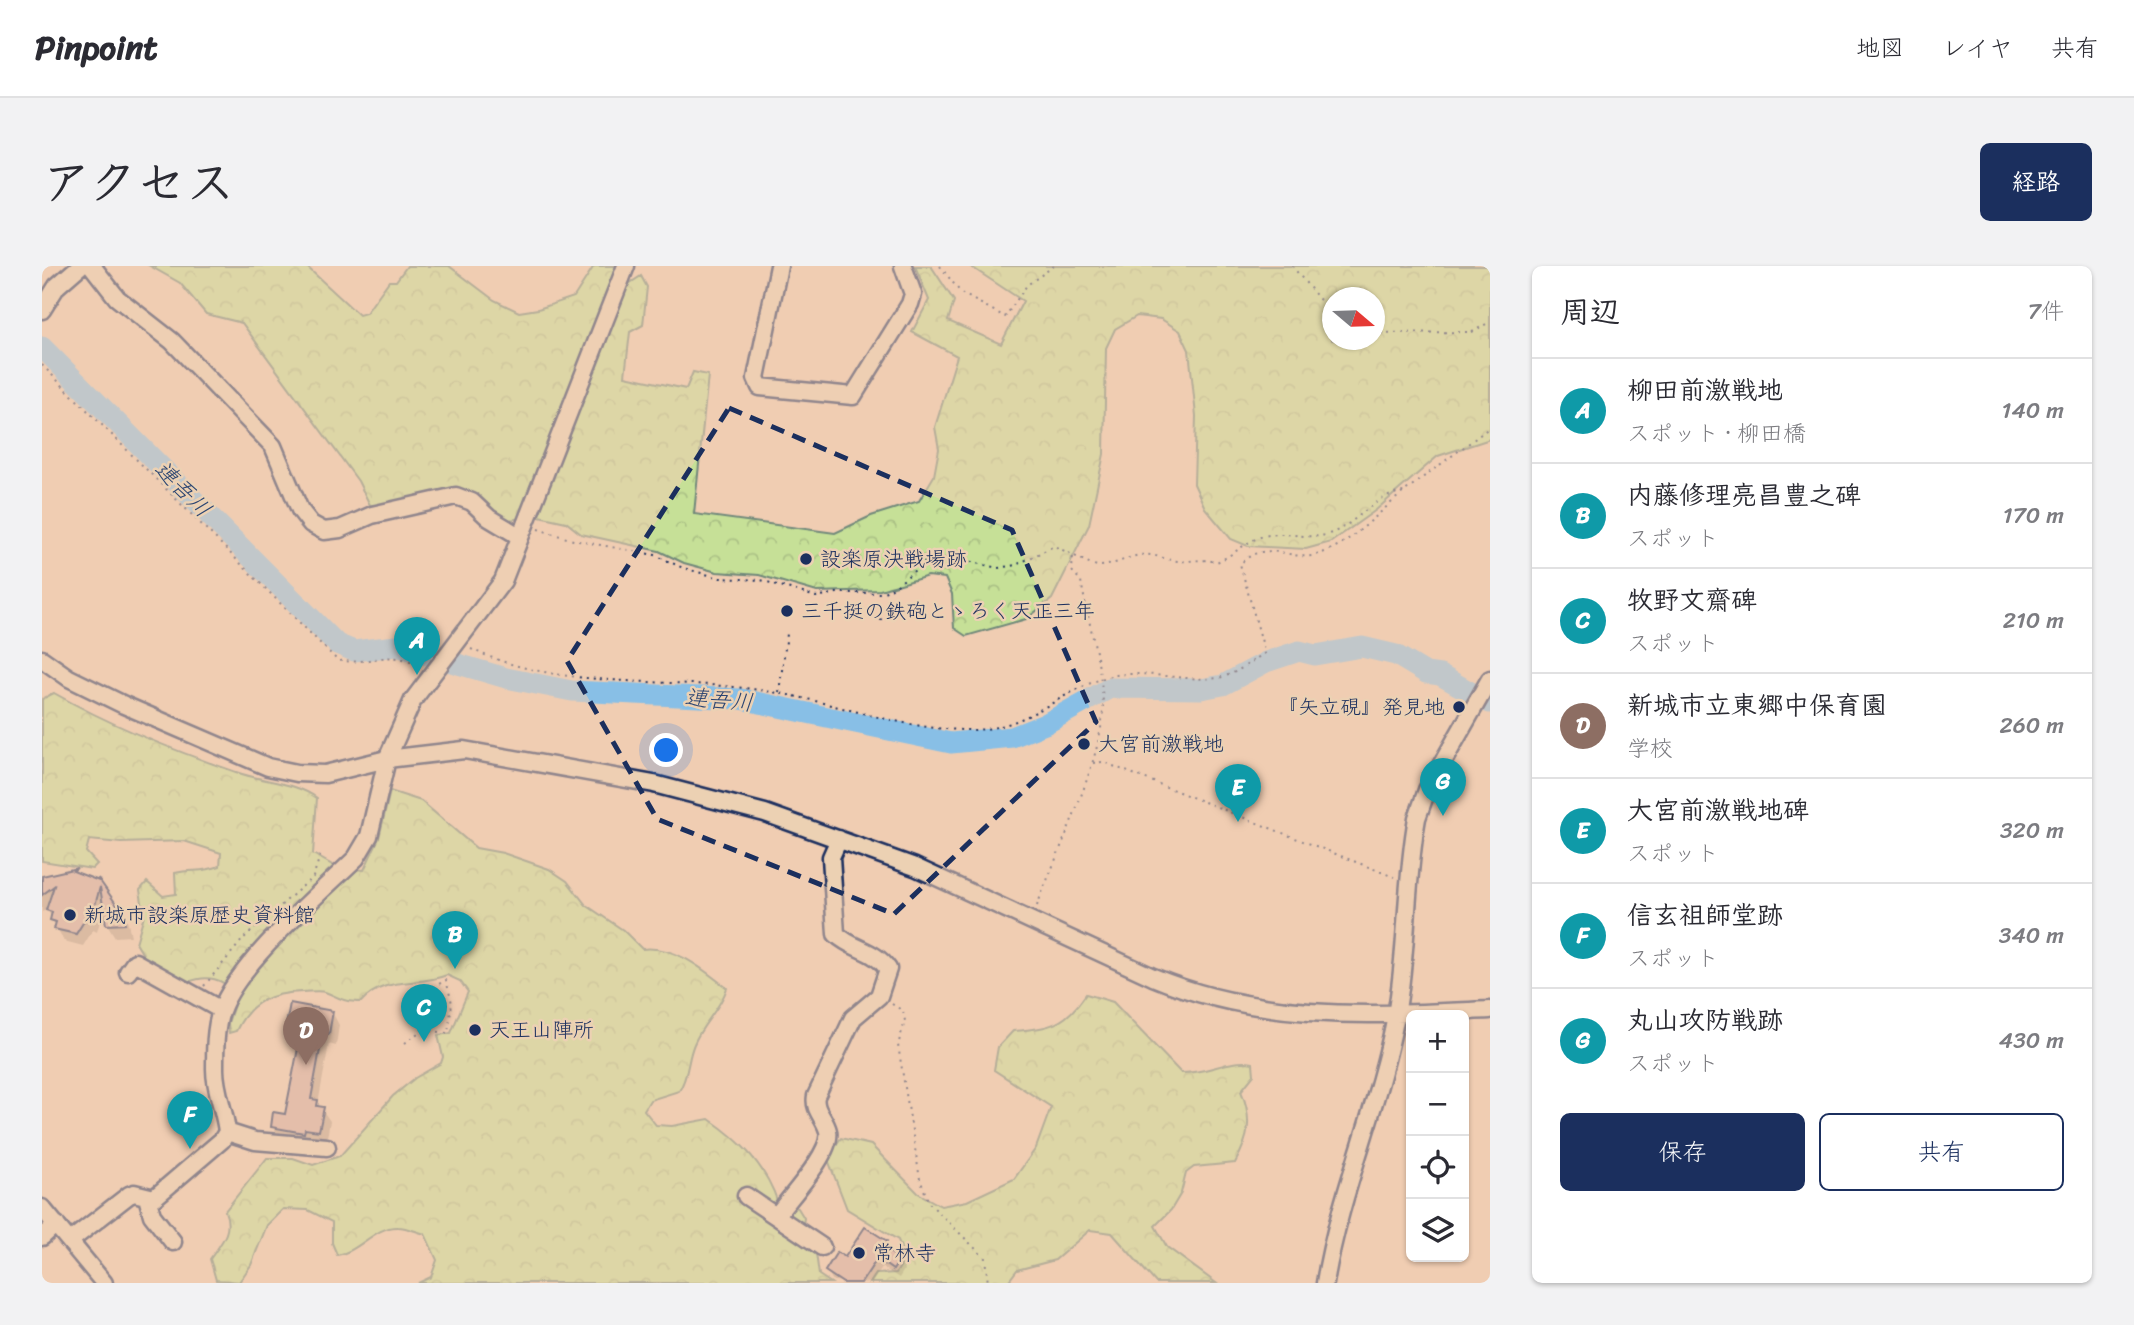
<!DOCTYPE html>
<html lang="ja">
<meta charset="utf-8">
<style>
:root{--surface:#fff;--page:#f2f2f3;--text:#2b2b33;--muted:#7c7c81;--line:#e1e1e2;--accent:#1b2f5e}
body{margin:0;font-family:Sriracha,"Klee One",sans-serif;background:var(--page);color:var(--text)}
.controls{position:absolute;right:21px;bottom:21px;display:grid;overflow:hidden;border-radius:10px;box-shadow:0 2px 5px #0004}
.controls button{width:63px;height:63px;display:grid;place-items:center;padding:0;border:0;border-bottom:2px solid var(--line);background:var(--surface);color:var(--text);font:35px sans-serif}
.compass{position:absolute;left:1280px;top:21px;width:63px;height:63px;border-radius:50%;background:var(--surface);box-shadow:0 2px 5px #0004;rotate:109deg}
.you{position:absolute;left:625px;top:485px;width:24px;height:24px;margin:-18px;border:5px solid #fff;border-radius:50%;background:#1a73e8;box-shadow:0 0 0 10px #1a73e833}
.badge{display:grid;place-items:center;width:46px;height:46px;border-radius:50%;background:var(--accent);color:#fff;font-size:23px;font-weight:700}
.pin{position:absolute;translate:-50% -58px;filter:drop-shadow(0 2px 4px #0008)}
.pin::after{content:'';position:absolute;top:37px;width:24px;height:21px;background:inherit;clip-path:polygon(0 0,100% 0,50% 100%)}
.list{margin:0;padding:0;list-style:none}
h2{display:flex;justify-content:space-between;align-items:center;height:91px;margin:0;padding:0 28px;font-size:30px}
h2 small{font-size:23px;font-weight:400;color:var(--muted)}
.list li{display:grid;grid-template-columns:46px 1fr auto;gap:21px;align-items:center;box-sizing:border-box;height:105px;padding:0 28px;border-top:2px solid var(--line)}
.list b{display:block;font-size:26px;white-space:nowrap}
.list p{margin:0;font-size:23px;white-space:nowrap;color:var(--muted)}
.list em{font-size:23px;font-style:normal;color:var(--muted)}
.actions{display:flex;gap:14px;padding:21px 28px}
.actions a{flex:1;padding:16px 0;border:2px solid var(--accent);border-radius:10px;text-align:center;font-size:24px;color:var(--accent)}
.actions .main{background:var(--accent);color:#fff}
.icon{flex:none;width:38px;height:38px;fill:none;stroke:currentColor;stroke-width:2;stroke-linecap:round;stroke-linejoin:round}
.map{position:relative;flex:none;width:1448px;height:1017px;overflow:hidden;border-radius:10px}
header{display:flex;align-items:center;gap:42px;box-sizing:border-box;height:98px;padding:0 35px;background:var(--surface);border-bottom:2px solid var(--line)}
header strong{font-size:33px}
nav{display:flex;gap:38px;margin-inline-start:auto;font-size:24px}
.intro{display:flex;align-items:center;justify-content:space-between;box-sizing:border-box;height:168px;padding:0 42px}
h1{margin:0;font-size:49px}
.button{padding:18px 32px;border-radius:10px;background:var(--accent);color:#fff;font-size:24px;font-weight:700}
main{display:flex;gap:42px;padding:0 42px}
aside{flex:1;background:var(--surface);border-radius:10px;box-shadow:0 2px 5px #0004}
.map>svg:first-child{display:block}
</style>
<header>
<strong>Pinpoint</strong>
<nav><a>地図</a><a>レイヤ</a><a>共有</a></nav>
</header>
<div class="intro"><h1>アクセス</h1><a class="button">経路</a></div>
<main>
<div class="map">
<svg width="1448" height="1017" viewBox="0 0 1448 1017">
<defs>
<pattern id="forest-crowns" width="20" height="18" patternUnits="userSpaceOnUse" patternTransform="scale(1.75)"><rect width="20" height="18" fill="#c6e097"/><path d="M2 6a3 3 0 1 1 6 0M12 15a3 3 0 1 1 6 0" fill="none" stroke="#aac085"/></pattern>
</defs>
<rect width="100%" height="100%" fill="#f0cdb2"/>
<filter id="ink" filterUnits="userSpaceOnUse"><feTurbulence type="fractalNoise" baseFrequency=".0143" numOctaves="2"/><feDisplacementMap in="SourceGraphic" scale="14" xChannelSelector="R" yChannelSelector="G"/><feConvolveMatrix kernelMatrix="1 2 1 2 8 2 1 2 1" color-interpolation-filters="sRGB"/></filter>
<g filter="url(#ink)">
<path fill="url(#forest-crowns)" stroke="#70887a" stroke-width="2" fill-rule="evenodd" d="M108,0H264L317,49L324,47L347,15H354L365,0H407L452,34L477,46L496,43L532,31L552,0H577L585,19L599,10L605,21L601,59L588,66L583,110L644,123L651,106L666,109L652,248L793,267L829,250L877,235L892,210L897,183L893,161L915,90L870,66L887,34L873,0H889L912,35L906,55L959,78L981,35L928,0H1448V173L1396,190L1334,244L1289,276L1264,283L1206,280L1189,273L1163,242L1152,218L1154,150L1147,84L1138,65L1119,53L1095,50L1073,63L1064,82L1062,188L1047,259L1010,333L984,353L924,370L912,362L910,328L903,312L886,310L838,324L775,326L717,309L675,306L642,297L617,285L539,268L524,256L497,250L466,254L432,233L350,241L328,239L316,215L200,57L164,48L138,17ZM1290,32H1332V74H1290Z
M12,427C68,459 133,485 194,506C221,516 251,515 275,532L271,588L294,601L322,604L337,572L348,525L379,535L434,582L461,587L507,603L525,615L544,639L581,664L600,683C632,679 660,702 685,722C678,744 661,756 652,778C645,794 647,810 637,825L608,834L602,844L614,859L630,860L667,853C699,875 724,900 736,937L756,942L762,952L759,972L774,987L777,1009L789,1017H376L389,1011L395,994L383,968C375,966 364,961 356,961C333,960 317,986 295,989L290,977V956L266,944L241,943L225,959L209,999L197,1016L174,1014L168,993C180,976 191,965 183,945L225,892H251L271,899L298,890L351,830L373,812L399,797L401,791L396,769L409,767L426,726L418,715L405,709C375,721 343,709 319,736C300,736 299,732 283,726C276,724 267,726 261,726C229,727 208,735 194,765L187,767L186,757L196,727C179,713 167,708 146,716L103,692L94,677L102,649L98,624L105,616L121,630L134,628L133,607C151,603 159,607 178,600L179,587L142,575L79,577L47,574L44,586L55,598L50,603L0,595V433Z
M1044,728L1071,736L1139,807C1166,808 1187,792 1211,797L1212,809L1199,825C1211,853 1207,872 1193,897L1152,901L1144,907L1139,927L1129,944L1113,960L1125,981L1174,1017H1114L1070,967L1048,964L1013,994L975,1004L965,1017H828L834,1008L854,1007L863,993L856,974L805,943L785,891L799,872L829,879L876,927L899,940L925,935L972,913L994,882L1009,841L952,804L956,781L971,765C1008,762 1023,760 1044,728Z"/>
<path fill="#0003" d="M30,606L58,617L74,641H78L85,653L89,670L73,671L65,658L62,641L55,666L51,664L41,680L22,675L5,643L0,646V613L8,608Z
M290,746L297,759L294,780L287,778L276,838L288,855L284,877L238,873L231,861L244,850L260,772L253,771L246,759Z
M844,977L847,988L857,995L862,1004L857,1012L840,1001L830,1017L791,1015L785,1005Z"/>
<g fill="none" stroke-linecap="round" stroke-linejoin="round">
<path stroke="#88bfe6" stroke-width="21" d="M0,81L295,378L312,385L354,380L464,412L530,425L699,433L909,477L970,471L1003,458L1068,422L1159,423L1181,419L1224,396L1257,385L1273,389L1320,381L1354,389L1384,407L1398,409L1448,437"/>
</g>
<path fill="#d6aba1" stroke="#1b2f5e" stroke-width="2" d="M35,602L31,605L57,615L56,612L75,639H79L83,658L64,659L58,621L49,654L44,652L34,668L12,663L14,656L8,654L10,646L4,644L12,620L0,629V610Z
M248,737L291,745L287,768L281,767L269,833L276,834L275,840L282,841L277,865L263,863L262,867L229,861L231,846L243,848L260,762L244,759Z
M823,961L845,975L841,982L858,993L851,1004L835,993L819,1017H801L783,1005L795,986L803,991Z"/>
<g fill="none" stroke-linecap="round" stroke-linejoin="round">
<defs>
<path id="minor" d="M50,0L75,32L130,75L231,180L258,244L269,258L282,265L298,263L330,249L414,230L430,236L447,252L477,270
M737,0L714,112L718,121L811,130L868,38L871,28L861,0
M0,44L15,20L38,0
M0,393L27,412L82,439L226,501L255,507L283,508L345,493L422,484L612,518L723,547L873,601L1111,711C1221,757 1331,749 1448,744
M86,706L93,696L179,744
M185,866L213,875L285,881
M704,930L780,981
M105,931L110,949L131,976
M0,942L62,1017
M735,949C747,932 791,886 786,865C783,852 771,844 774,830L811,752L837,730L846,703C833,684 811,684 794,668L789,591L797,573
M0,971L14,958
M28,975L87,929L92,927L112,932L180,874L185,866C183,845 173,826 173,803C173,785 173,762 179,745C195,698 277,628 314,592L327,570L345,493L371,434L461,315L584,0
M1283,1017C1298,925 1337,840 1354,749C1366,684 1363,617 1375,552L1385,524L1448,413"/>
</defs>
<use href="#minor" stroke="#1b2f5e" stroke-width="21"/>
<path stroke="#1b2f5e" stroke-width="2" stroke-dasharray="2 5" stroke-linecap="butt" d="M898,0L919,27L963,51L985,19L1012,0
M1250,0L1277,33L1290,44
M1332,67L1430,66L1448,56
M0,99L295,394C329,401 343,381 379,400
M496,263L531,274L613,289L641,302L678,312L719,314L774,331L795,327H840L854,320L886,293L913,292L956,302L974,299L1012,280C1022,284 1050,300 1056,300C1073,300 1084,291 1098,289C1112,287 1123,294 1136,295C1149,296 1160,292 1174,296C1194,289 1205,272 1227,269C1250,265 1270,276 1292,266C1317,255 1333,229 1362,226
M838,354L854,348
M429,383C526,428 633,408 736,427C798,438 859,463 923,464C982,466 1014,427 1065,411C1096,402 1142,416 1176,412C1193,409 1208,396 1223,387L1198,298C1226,271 1249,296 1274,289C1309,279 1334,248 1362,226C1390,204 1420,183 1448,161
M737,426L745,368
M1051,497L1061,496L1352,611
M995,640C1014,588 1063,489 1061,437C1059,397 1046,355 1039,315L1030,305L1031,288
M162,720L202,672L271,611L279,587
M850,738L861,745L863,755L856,779L878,913L887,937L943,992L946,1017
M363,777L380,764L381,727L404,714L410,737L406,767L380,764"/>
<use href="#minor" stroke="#ecd1b3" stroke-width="16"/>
</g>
</g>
<path d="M0 0H1448V1017H0ZM687,142L970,264L1054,456L852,648L615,553L525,395Z" fill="#f0cdb2" fill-opacity=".55" fill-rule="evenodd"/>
<path fill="none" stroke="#1b2f5e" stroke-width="5" stroke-dasharray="14 9" stroke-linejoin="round" d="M687,142L970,264L1054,456L852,648L615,553L525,395Z"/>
<g fill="#1b2f5e" stroke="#ecd1b3" stroke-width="2.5">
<circle cx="764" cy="293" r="7"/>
<circle cx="745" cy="345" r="7"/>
<circle cx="1417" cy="441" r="7"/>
<circle cx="1042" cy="478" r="7"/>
<circle cx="28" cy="649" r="7"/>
<circle cx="433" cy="764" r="7"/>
<circle cx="817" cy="987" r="7"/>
</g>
<g text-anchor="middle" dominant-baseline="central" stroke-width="5" stroke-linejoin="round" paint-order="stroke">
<g font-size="21" fill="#1b2f5e" stroke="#ecd1b3" text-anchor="start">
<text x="778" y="293">設楽原決戦場跡</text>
<text x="759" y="345">三千挺の鉄砲とゝろく天正三年</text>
<text x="1403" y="441" text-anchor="end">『矢立硯』発見地</text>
<text x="1056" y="478">大宮前激戦地</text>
<text x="42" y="649">新城市設楽原歴史資料館</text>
<text x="447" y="764">天王山陣所</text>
<text x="831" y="987">常林寺</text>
</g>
<g font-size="23" font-style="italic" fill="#2b4572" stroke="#ecd1b3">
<text transform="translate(141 223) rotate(45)">連吾川</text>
<text transform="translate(677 434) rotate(5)">連吾川</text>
</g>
</g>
</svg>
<div class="controls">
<button>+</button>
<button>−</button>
<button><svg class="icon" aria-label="locate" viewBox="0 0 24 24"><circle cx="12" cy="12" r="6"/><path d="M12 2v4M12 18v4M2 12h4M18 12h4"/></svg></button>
<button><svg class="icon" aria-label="layers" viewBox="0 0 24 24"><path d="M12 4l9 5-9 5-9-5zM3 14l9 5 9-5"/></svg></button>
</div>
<svg class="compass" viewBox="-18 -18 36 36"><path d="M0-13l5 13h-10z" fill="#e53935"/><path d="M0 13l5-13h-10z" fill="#7c7c81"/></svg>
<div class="you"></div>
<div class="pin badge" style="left:375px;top:409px;background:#0f9aa8">A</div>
<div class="pin badge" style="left:413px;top:703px;background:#0f9aa8">B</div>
<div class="pin badge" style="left:382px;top:776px;background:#0f9aa8">C</div>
<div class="pin badge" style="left:264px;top:799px;background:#8d6e63">D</div>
<div class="pin badge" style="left:1196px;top:556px;background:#0f9aa8">E</div>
<div class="pin badge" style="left:148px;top:883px;background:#0f9aa8">F</div>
<div class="pin badge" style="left:1401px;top:550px;background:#0f9aa8">G</div>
</div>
<aside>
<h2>周辺<small>7件</small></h2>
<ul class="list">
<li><span class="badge" style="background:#0f9aa8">A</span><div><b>柳田前激戦地</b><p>スポット · 柳田橋</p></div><em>140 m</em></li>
<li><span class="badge" style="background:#0f9aa8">B</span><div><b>内藤修理亮昌豊之碑</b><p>スポット</p></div><em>170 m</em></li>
<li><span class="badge" style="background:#0f9aa8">C</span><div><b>牧野文齋碑</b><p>スポット</p></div><em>210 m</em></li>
<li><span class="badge" style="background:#8d6e63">D</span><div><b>新城市立東郷中保育園</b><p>学校</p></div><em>260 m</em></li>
<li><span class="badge" style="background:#0f9aa8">E</span><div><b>大宮前激戦地碑</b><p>スポット</p></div><em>320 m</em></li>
<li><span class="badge" style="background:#0f9aa8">F</span><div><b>信玄祖師堂跡</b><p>スポット</p></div><em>340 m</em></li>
<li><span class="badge" style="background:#0f9aa8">G</span><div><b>丸山攻防戦跡</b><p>スポット</p></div><em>430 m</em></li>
</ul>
<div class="actions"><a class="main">保存</a><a>共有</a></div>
</aside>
</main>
